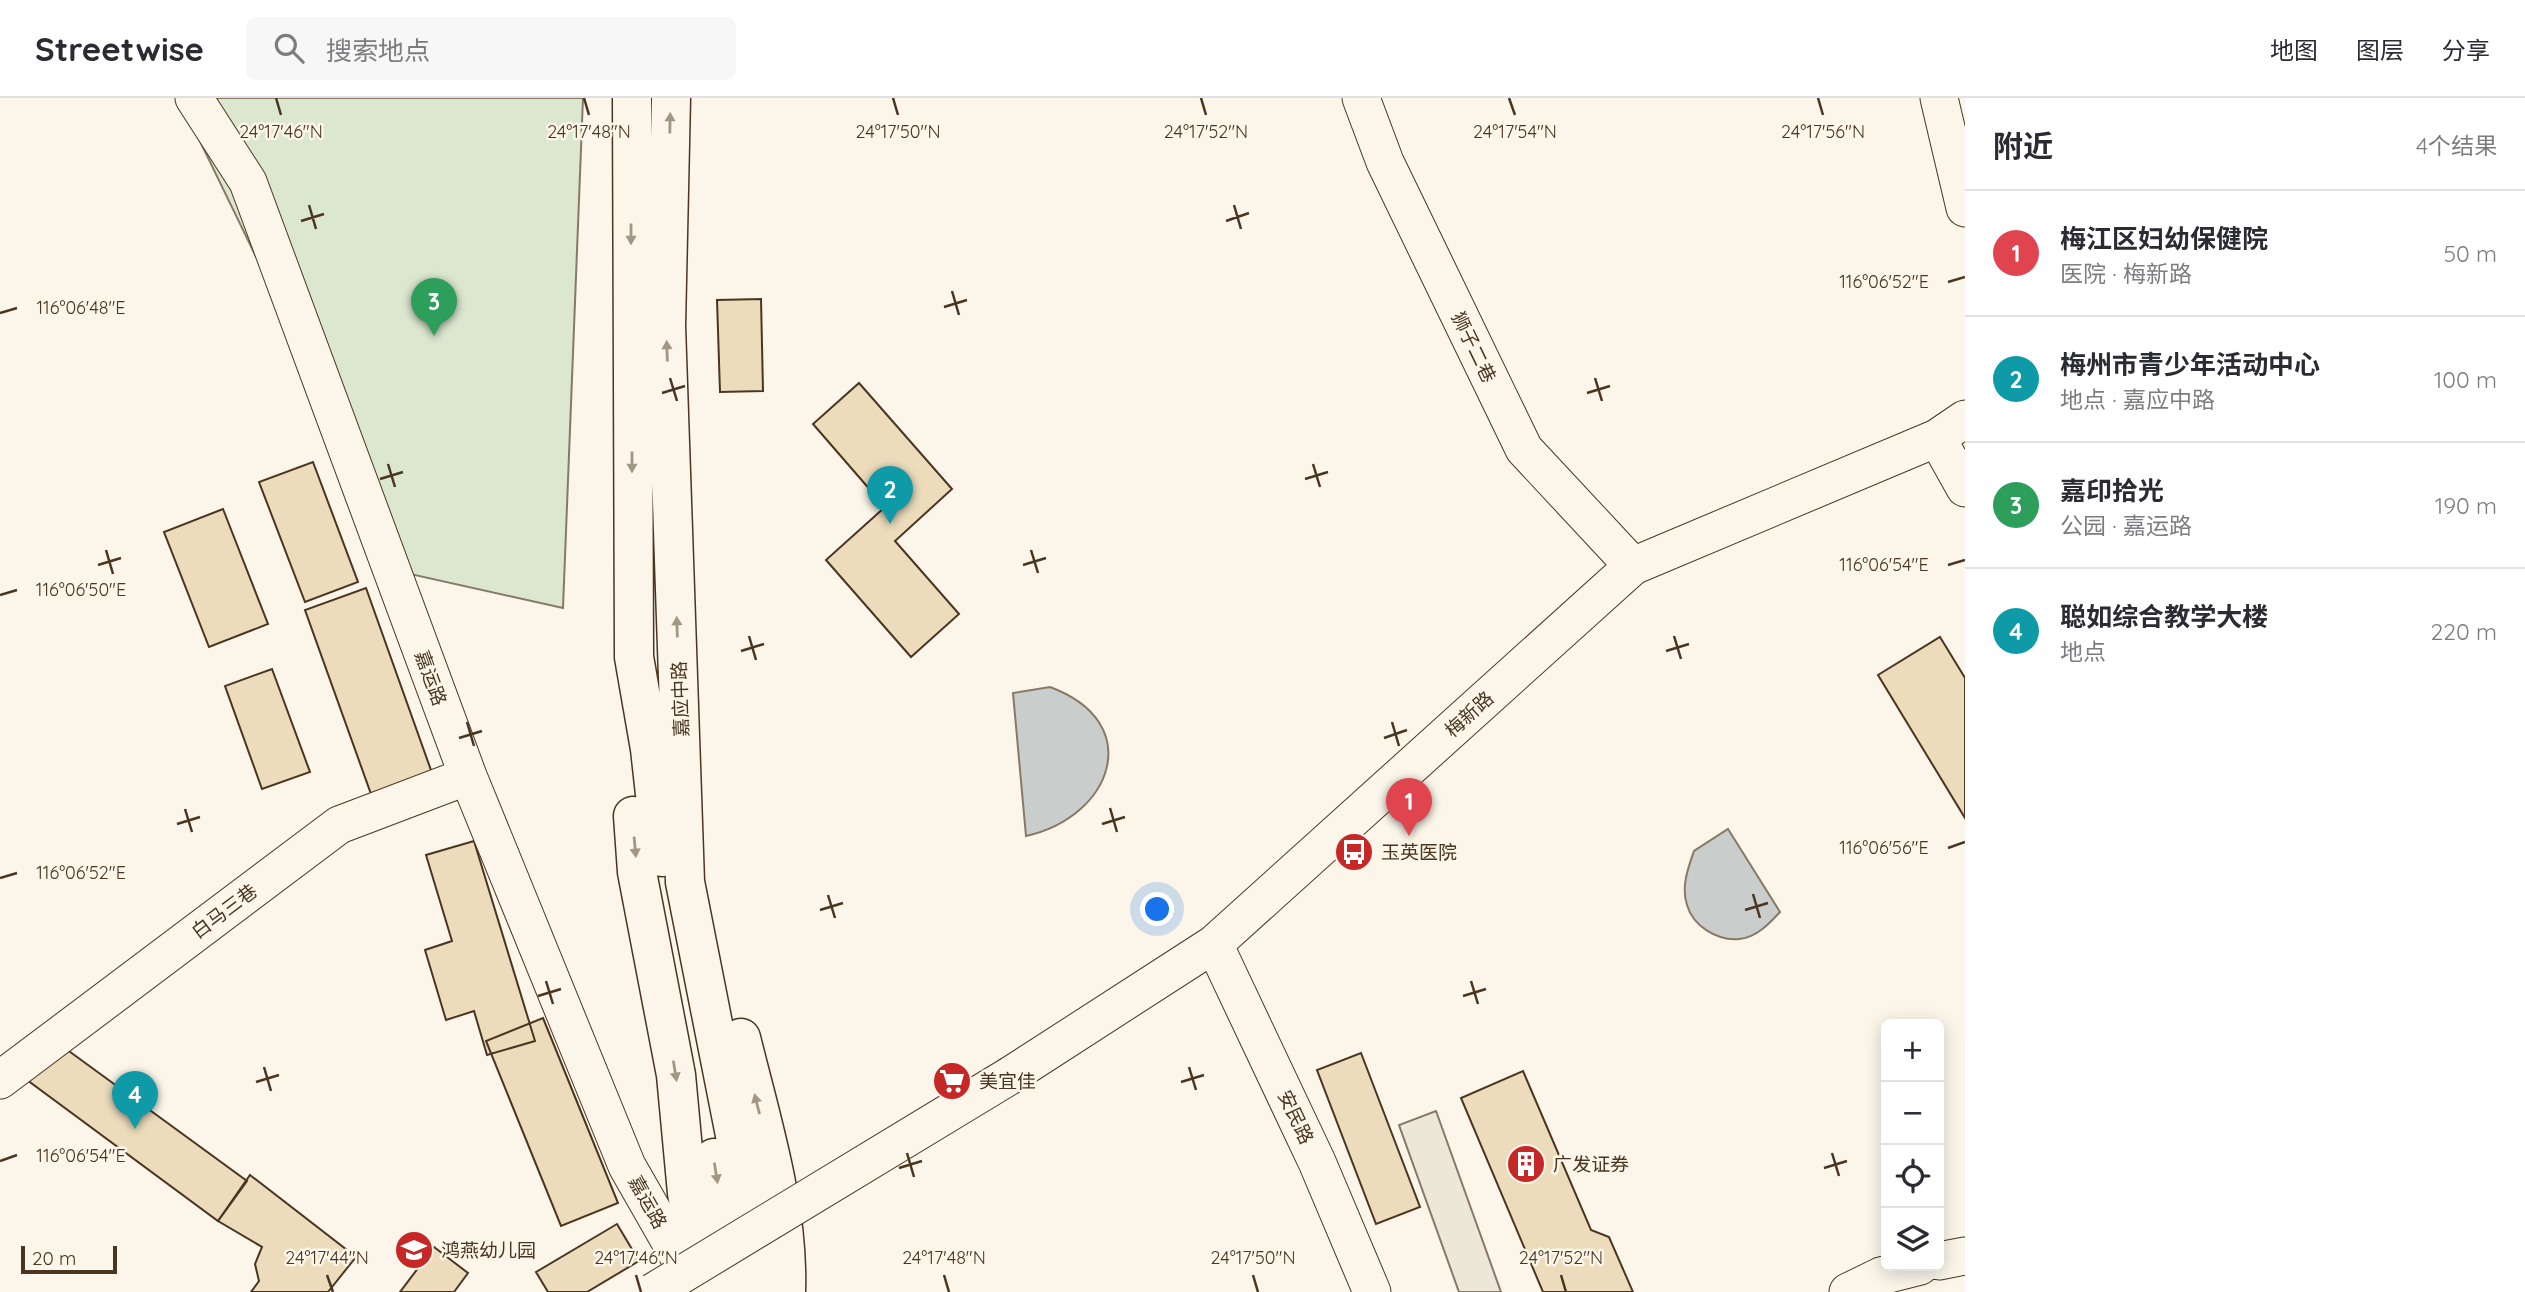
<!DOCTYPE html>
<html lang="zh">
<meta charset="utf-8">
<style>
:root{--surface:#fff;--page:#f7f7f7;--text:#2b2b33;--muted:#7c7c81;--line:#e1e1e2;--accent:#111827}
body{margin:0;font-family:Quicksand,"Noto Sans SC",sans-serif;background:var(--page);color:var(--text)}
.controls{position:absolute;right:21px;bottom:21px;display:grid;overflow:hidden;border-radius:10px;box-shadow:0 4px 18px #0003}
.controls button{width:63px;height:63px;display:grid;place-items:center;padding:0;border:0;border-bottom:2px solid var(--line);background:var(--surface);color:var(--text);font:35px sans-serif}
.scale{position:absolute;left:21px;bottom:18px;width:96px;box-sizing:border-box;padding-left:7px;border:4px solid #4a3520;border-top:0;font-size:19px;line-height:24px;white-space:nowrap;color:#4a3520;-webkit-text-stroke:5px #fbf6e9;paint-order:stroke}
.you{position:absolute;left:1158px;top:812px;width:24px;height:24px;margin:-18px;border:5px solid #fff;border-radius:50%;background:#1a73e8;box-shadow:0 0 0 10px #1a73e833}
.badge{display:grid;place-items:center;width:46px;height:46px;border-radius:50%;background:var(--accent);color:#fff;font-size:23px;font-weight:700}
.pin{position:absolute;translate:-50% -58px;filter:drop-shadow(0 2px 4px #0008)}
.pin::after{content:'';position:absolute;top:37px;width:24px;height:21px;background:inherit;clip-path:polygon(0 0,100% 0,50% 100%)}
.list{margin:0;padding:0;list-style:none}
h2{display:flex;justify-content:space-between;align-items:center;height:91px;margin:0;padding:0 28px;font-size:30px}
h2 small{font-size:23px;font-weight:400;color:var(--muted)}
.list li{display:grid;grid-template-columns:46px 1fr auto;gap:21px;align-items:center;box-sizing:border-box;height:126px;padding:0 28px;border-top:2px solid var(--line)}
.list b{display:block;font-size:26px;white-space:nowrap}
.list p{margin:0;font-size:23px;white-space:nowrap;color:var(--muted)}
.list em{font-size:23px;font-style:normal;color:var(--muted)}
.icon{flex:none;width:38px;height:38px;fill:none;stroke:currentColor;stroke-width:2;stroke-linecap:round;stroke-linejoin:round}
.map{position:relative;flex:none;width:1965px;height:1194px;overflow:hidden}
header{display:flex;align-items:center;gap:42px;box-sizing:border-box;height:98px;padding:0 35px;background:var(--surface);border-bottom:2px solid var(--line)}
header strong{font-size:33px}
nav{display:flex;gap:38px;margin-inline-start:auto;font-size:24px}
.search{width:490px;height:63px;background:var(--page);display:flex;align-items:center;gap:18px;box-sizing:border-box;padding:0 24px;border-radius:10px;color:var(--muted);font-size:26px}
main{display:flex}
aside{flex:1;background:var(--surface)}
.map>svg:first-child{display:block}
</style>
<header>
<strong>Streetwise</strong>
<div class="search"><svg class="icon" aria-label="search" viewBox="0 0 24 24"><circle cx="10" cy="10" r="6"/><path d="M15 15l6 6"/></svg>搜索地点</div>
<nav><a>地图</a><a>图层</a><a>分享</a></nav>
</header>
<main>
<div class="map">
<svg width="1965" height="1194" viewBox="0 0 1965 1194">
<rect width="100%" height="100%" fill="#fbf6e9"/>
<path fill="#dce7d0" stroke="#887966" stroke-width="2" d="M179,0H583L563,510L410,476Z"/>
<path fill="#ede7d9" stroke="#887966" stroke-width="2" d="M1436,1013L1501,1194H1459L1399,1027Z"/>
<path fill="#c9cecd" stroke="#887966" stroke-width="2" d="M1050,589C1147,625 1112,719 1026,738L1013,595Z
M1728,731L1780,814C1770,825 1756,840 1739,841C1717,843 1693,828 1687,807C1681,789 1688,770 1694,753Z"/>
<path fill="#ecdcbc" stroke="#4a3520" stroke-width="2" d="M761,201L763,293L720,294L717,202Z
M859,285L952,391L895,443L959,516L911,559L826,462L885,409L813,326Z
M313,364L358,484L305,504L259,384Z
M223,411L268,526L209,549L164,434Z
M366,490L432,675L371,696L305,512Z
M1940,539L1965,580V720L1878,577Z
M272,571L310,674L262,691L225,588Z
M474,743L535,943L487,957L474,913L446,922L425,852L452,843L426,757Z
M543,920L618,1105L561,1128L486,943Z
M51,940L247,1083L218,1123L23,979Z
M1361,955L1420,1109L1376,1126L1317,972Z
M1523,973L1591,1132L1609,1139L1633,1194H1543L1461,1000Z
M250,1077L356,1159L328,1194H251L259,1183L255,1166L262,1149L218,1123Z
M617,1126L639,1163L587,1194H548L536,1174Z
M434,1149L468,1175L454,1194H400Z"/>
<g fill="none" stroke-linecap="round" stroke-linejoin="round">
<defs>
<path id="minor" d="M194,0L248,84L468,678L627,1068L699,1194
M1361,0L1385,64L1524,351L1633,468
M1939,0L1965,110
M1937,340L1965,390
M1214,846L1317,1064L1372,1194
M1011,977L1214,846L1633,468L1937,340L1965,321
M0,982L339,727L468,678
M1939,1163L1965,1158
M1848,1194L1881,1178L1920,1168"/>
<path id="major" d="M632,0L634,559L650,651L662,759
M671,0L666,228L685,784L766,1194
M633,718L637,774L676,977L687,1095L704,1194
M741,940C761,1022 789,1108 786,1194
M714,1060L735,1194"/>
</defs>
<use href="#minor" stroke="#4a3520" stroke-width="39"/>
<use href="#major" stroke="#4a3520" stroke-width="41"/>
<use href="#minor" stroke="#fbf6e9" stroke-width="37"/>
<use href="#major" stroke="#fbf6e9" stroke-width="38"/>
<defs>
<path id="minor-bridge" d="M653,1194L1011,977"/>
</defs>
<use href="#minor-bridge" stroke="#4a3520" stroke-width="39" stroke-linecap="butt"/>
<use href="#minor-bridge" stroke="#fbf6e9" stroke-width="37"/>
</g>
<defs><path id="oneway-solid" d="M-6-.8H1V-3.2L6.5 0L1 3.2V.8H-6Z" transform="scale(1.75)"/></defs>
<g fill="#a29684">
<use href="#oneway-solid" transform="translate(670 25) rotate(-89)"/>
<use href="#oneway-solid" transform="translate(631 136) rotate(90)"/>
<use href="#oneway-solid" transform="translate(667 253) rotate(-92)"/>
<use href="#oneway-solid" transform="translate(632 364) rotate(90)"/>
<use href="#oneway-solid" transform="translate(677 529) rotate(-92)"/>
<use href="#oneway-solid" transform="translate(635 749) rotate(85)"/>
<use href="#oneway-solid" transform="translate(675 973) rotate(81)"/>
<use href="#oneway-solid" transform="translate(757 1006) rotate(-104)"/>
<use href="#oneway-solid" transform="translate(716 1075) rotate(81)"/>
</g>
<path fill="none" stroke="#4a3520" stroke-width="2.5" d="M276,0L281,17M584,0L589,17M893,0L898,17M1201,0L1206,17M1509,0L1515,17M1818,0L1823,17M309,107L316,131M1234,107L1241,131M301,123L324,116M1226,123L1249,115M1948,184L1965,179M952,193L959,217M944,209L967,202M0,215L17,210M670,280L677,303M1595,280L1602,303M662,295L685,288M1587,295L1610,288M388,366L395,389M1313,366L1320,389M380,381L403,374M1305,381L1328,374M106,452L113,476M1031,452L1038,475M98,467L121,460M1023,467L1046,460M1948,467L1965,462M0,497L17,492M749,538L756,562M1674,538L1681,561M741,553L764,546M1666,553L1689,546M467,624L474,648M1392,624L1399,648M459,640L482,633M1384,640L1407,632M1110,710L1117,734M185,711L192,734M177,726L200,719M1102,726L1125,719M1948,750L1965,744M0,780L17,775M1753,796L1760,820M828,797L835,820M820,812L843,805M1745,812L1768,805M546,883L553,906M1471,883L1478,906M538,898L561,891M1463,898L1486,891M264,969L271,993M1189,969L1196,992M256,984L279,977M1181,984L1204,977M907,1055L914,1079M1832,1055L1839,1078M0,1063L17,1057M899,1070L922,1063M1824,1070L1847,1063M327,1177L333,1194M636,1177L641,1194M944,1177L949,1194M1253,1177L1258,1194M1561,1177L1566,1194"/>
<defs>
<symbol id="bus-disc" viewBox="-11 -11 22 22"><circle r="9.5" fill="#c62828" stroke="#fbf6e9"/><path d="M-5-6H5V4H4V6H2V4H-2V6H-4V4H-5ZM-3.5-4V0h7V-4ZM-3.5 1.2v1.5H-2V1.2ZM2 1.2v1.5H3.5V1.2Z" fill="#fff"/></symbol>
<symbol id="supermarket-disc" viewBox="-11 -11 22 22"><circle r="9.5" fill="#c62828" stroke="#fbf6e9"/><path d="M-6-5.5h2.5l.6 2H6L4.5 2H-2.5L-4.4-4H-6ZM-1.5 3.2a1.3 1.3 0 1 0 .1 0ZM3 3.2a1.3 1.3 0 1 0 .1 0Z" fill="#fff"/></symbol>
<symbol id="building-disc" viewBox="-11 -11 22 22"><circle r="9.5" fill="#c62828" stroke="#fbf6e9"/><path d="M-4-6H4V6H1V3H-1V6H-4ZM-2.5-4.3h1.7v1.8h-1.7ZM.8-4.3h1.7v1.8H.8ZM-2.5-1h1.7V.8h-1.7ZM.8-1h1.7V.8H.8Z" fill="#fff"/></symbol>
<symbol id="school-disc" viewBox="-11 -11 22 22"><circle r="9.5" fill="#c62828" stroke="#fbf6e9"/><path d="M0-5L7-2L0 1L-7-2ZM-4 1L0 2.5L4 1V4Q0 6-4 4Z" fill="#fff"/></symbol>
</defs>
<g fill-rule="evenodd">
<use href="#bus-disc" x="1332" y="732" width="44" height="44"/>
<use href="#supermarket-disc" x="930" y="961" width="44" height="44"/>
<use href="#building-disc" x="1504" y="1044" width="44" height="44"/>
<use href="#school-disc" x="392" y="1130" width="44" height="44"/>
</g>
<g text-anchor="middle" dominant-baseline="central" stroke-width="5" stroke-linejoin="round" paint-order="stroke">
<g font-size="19" fill="#4a3520" stroke="#fbf6e9">
<text transform="translate(1474 249) rotate(64)">狮子二巷</text>
<text transform="translate(431 580) rotate(70)">嘉运路</text>
<text transform="translate(680 601) rotate(-92)">嘉应中路</text>
<text transform="translate(1469 616) rotate(-42)">梅新路</text>
<text transform="translate(224 813) rotate(-37)">白马三巷</text>
<text transform="translate(1296 1019) rotate(65)">安民路</text>
<text transform="translate(648 1104) rotate(61)">嘉运路</text>
</g>
<g font-size="19" fill="#4a3520" stroke="#fbf6e9" text-anchor="start">
<text x="1381" y="754">玉英医院</text>
<text x="979" y="983">美宜佳</text>
<text x="1553" y="1066">广发证券</text>
<text x="441" y="1152">鸿燕幼儿园</text>
</g>
</g>
<g font-size="18" text-anchor="middle" fill="#4a3520" stroke="#fbf6e9" stroke-width="5" stroke-linejoin="round" paint-order="stroke">
<text x="281" y="40">24°17'46"N</text>
<text x="589" y="40">24°17'48"N</text>
<text x="898" y="40">24°17'50"N</text>
<text x="1206" y="40">24°17'52"N</text>
<text x="1515" y="40">24°17'54"N</text>
<text x="1823" y="40">24°17'56"N</text>
<text x="1884" y="190">116°06'52"E</text>
<text x="81" y="216">116°06'48"E</text>
<text x="1884" y="473">116°06'54"E</text>
<text x="81" y="498">116°06'50"E</text>
<text x="1884" y="756">116°06'56"E</text>
<text x="81" y="781">116°06'52"E</text>
<text x="81" y="1064">116°06'54"E</text>
<text x="327" y="1166">24°17'44"N</text>
<text x="636" y="1166">24°17'46"N</text>
<text x="944" y="1166">24°17'48"N</text>
<text x="1253" y="1166">24°17'50"N</text>
<text x="1561" y="1166">24°17'52"N</text>
</g>
</svg>
<div class="controls">
<button>+</button>
<button>−</button>
<button><svg class="icon" aria-label="locate" viewBox="0 0 24 24"><circle cx="12" cy="12" r="6"/><path d="M12 2v4M12 18v4M2 12h4M18 12h4"/></svg></button>
<button><svg class="icon" aria-label="layers" viewBox="0 0 24 24"><path d="M12 4l9 5-9 5-9-5zM3 14l9 5 9-5"/></svg></button>
</div>
<div class="scale">20 m</div>
<div class="you"></div>
<div class="pin badge" style="left:1409px;top:738px;background:#e0444e">1</div>
<div class="pin badge" style="left:890px;top:426px;background:#0f9aa8">2</div>
<div class="pin badge" style="left:434px;top:238px;background:#2e9e5b">3</div>
<div class="pin badge" style="left:135px;top:1031px;background:#0f9aa8">4</div>
</div>
<aside>
<h2>附近<small>4个结果</small></h2>
<ul class="list">
<li><span class="badge" style="background:#e0444e">1</span><div><b>梅江区妇幼保健院</b><p>医院 · 梅新路</p></div><em>50 m</em></li>
<li><span class="badge" style="background:#0f9aa8">2</span><div><b>梅州市青少年活动中心</b><p>地点 · 嘉应中路</p></div><em>100 m</em></li>
<li><span class="badge" style="background:#2e9e5b">3</span><div><b>嘉印拾光</b><p>公园 · 嘉运路</p></div><em>190 m</em></li>
<li><span class="badge" style="background:#0f9aa8">4</span><div><b>聪如综合教学大楼</b><p>地点</p></div><em>220 m</em></li>
</ul>
</aside>
</main>
